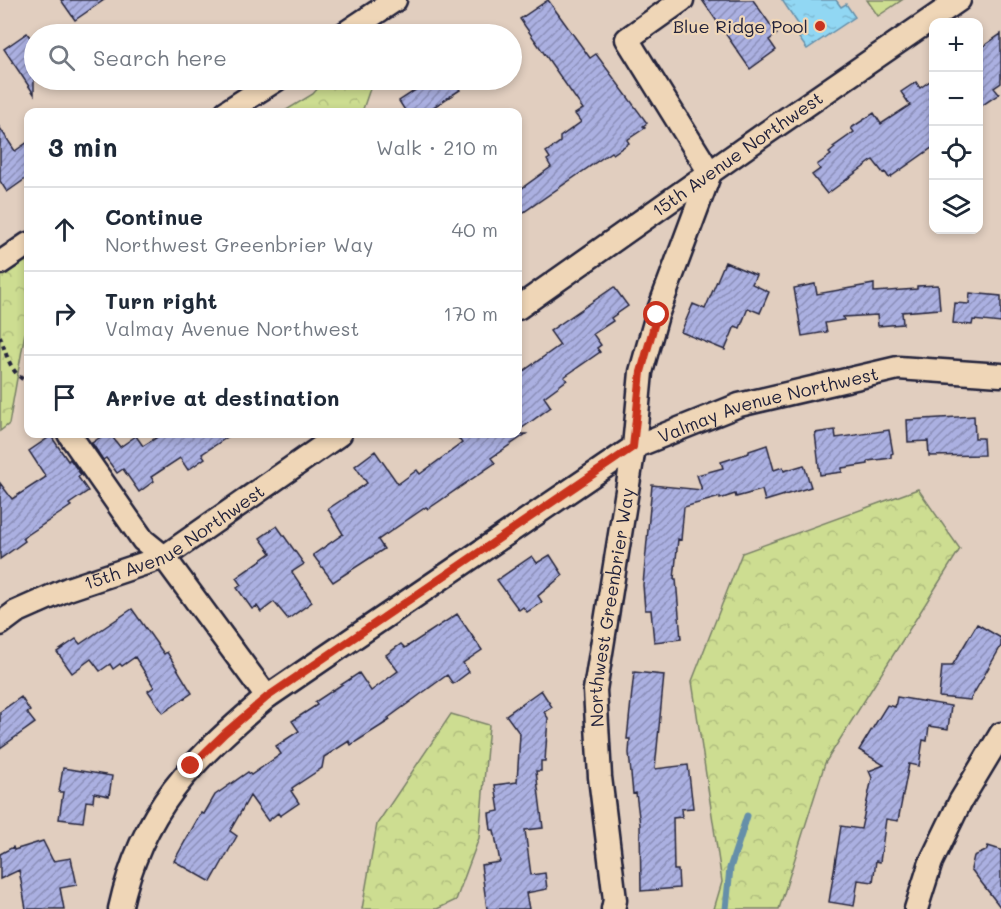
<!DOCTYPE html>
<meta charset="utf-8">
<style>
:root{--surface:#fff;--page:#f6f6f7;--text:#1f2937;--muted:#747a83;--line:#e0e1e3}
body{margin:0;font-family:Mali,sans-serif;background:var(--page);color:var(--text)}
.controls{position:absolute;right:18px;top:18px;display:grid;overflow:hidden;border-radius:12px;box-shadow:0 3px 9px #0003}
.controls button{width:54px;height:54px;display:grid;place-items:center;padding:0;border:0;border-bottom:2px solid var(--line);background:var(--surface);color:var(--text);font:30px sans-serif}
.stop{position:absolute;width:18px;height:18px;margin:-14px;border:4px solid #c8321e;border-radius:50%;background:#fff}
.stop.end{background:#c8321e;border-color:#fff;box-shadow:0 2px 6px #0008}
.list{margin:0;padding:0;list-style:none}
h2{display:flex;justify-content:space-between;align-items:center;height:78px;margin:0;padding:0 24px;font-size:26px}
h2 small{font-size:20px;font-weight:400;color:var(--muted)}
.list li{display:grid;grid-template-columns:39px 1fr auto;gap:18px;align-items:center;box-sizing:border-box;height:84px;padding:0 24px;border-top:2px solid var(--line)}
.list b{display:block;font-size:22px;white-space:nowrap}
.list p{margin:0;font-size:20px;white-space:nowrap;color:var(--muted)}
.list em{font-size:20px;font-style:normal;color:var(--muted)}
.icon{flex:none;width:33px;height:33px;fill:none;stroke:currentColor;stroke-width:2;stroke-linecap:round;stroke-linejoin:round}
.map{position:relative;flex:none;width:1001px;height:909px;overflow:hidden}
.search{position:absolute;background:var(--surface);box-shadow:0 3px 9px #0003;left:24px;top:24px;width:498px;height:66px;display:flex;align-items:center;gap:15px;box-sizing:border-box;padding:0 21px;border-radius:33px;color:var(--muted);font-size:22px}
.panel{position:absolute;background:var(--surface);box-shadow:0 3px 9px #0003;left:24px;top:108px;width:498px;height:330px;border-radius:12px}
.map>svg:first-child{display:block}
</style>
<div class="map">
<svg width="1001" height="909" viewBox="0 0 1001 909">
<defs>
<pattern id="forest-crowns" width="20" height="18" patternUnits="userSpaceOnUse" patternTransform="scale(1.5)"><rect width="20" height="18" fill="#cddd91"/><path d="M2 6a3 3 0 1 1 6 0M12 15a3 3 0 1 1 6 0" fill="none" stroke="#b0bd7e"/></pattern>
<pattern id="water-ripples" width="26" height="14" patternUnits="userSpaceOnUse" patternTransform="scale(1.5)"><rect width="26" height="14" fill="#91d7f3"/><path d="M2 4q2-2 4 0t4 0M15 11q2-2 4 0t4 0" fill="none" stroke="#7db8d1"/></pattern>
<pattern id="building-hatch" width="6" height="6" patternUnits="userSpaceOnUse" patternTransform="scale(1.5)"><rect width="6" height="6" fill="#abb0e1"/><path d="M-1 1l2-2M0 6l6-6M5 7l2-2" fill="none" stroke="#8b8fb8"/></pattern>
</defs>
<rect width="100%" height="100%" fill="#e1cebf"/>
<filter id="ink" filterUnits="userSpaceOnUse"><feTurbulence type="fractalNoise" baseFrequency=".0167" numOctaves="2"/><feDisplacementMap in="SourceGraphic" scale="12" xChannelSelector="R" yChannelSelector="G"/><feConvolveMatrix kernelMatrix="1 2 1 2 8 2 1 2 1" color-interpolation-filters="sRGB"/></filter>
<g filter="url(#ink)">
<path fill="#cddd91" stroke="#788066" stroke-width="1.5" d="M867,0H902L878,16Z"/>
<path fill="url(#forest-crowns)" stroke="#788066" stroke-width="1.5" d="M325,80H373L362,112H283L313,94Z
M28,246V316L9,424L0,431V257Z
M918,489L960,549L825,763L779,909H714L722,882L692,681L742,553Z
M451,714L489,725L479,838L456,900L437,909H362L377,824Z"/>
<path fill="url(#water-ripples)" stroke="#658fa9" stroke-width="1.5" d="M782,0H836L841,7L846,4L855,17L807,49L799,38L805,34Z"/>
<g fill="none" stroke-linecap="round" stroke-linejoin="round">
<path stroke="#658fa9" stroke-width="7" d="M726,909L730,868L747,816"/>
</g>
<path fill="url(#building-hatch)" stroke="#22223b" stroke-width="1.5" d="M61,0H104L75,20Z
M548,0L590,58L596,54L647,123L643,126L645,128L627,140L629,143L613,154L611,152L518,216V191L551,167L547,160L550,158L546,152L560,142V137L581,122L575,114L583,109L520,19Z
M702,0H753L777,34L769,40L776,50L750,69Z
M27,33L34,43V94L4,49Z
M1001,34V83L994,88L999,94L978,108V50Z
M933,79V147L889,178L885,172L883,173L873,160L827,194L812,175L820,169L817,165L831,155L829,153L835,148L833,147L854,132L851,128L874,113L881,124L910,105L901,92L916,82L920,88Z
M410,80H453L460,90L426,112H406L399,101L417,89Z
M0,128L15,151L28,142V177L7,192L0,181Z
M725,262L756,275L752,284L769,292L760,313L748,308L740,328L735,326L725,350L681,332L693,304L705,309Z
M815,284L817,294L874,284V292L917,289V286L938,285L940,309L902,312L903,324L878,326L877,315L843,317L844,320L825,323L827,332L802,336L794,288Z
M614,287L628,306L611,318L613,321L593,334L601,345L597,348L600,352L564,377L567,380L544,397L551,407L518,431V375L560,345L550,331Z
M970,293L1001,296V323L973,320L972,325L953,323L955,303L969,304Z
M974,416L975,438H983L984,455L929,456L928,441L908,442L907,420Z
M835,430L836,438L889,430L893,453L891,454V458L868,461V464L842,468V472L820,475L815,433Z
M105,434H110L120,447L136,436L143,446L162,434H232L202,454L205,458L188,470L180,458L151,477L154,481L139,492L123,469L117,473L106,458L103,460L92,443Z
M455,434H526L491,458L495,463L428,509L426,507L378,540L384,549L333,582L313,555L343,534L328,509L367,483L355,466L375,451L398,484L417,470L420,474L462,443Z
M51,436L68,461L70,459L81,475L78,477L88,491L69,504L71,506L23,538L25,541L0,559V483L12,499L46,477L29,451Z
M767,445L774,470L783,467L784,471L804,465L811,487L765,501L762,490L736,497L735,494L720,499V497L684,507L681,540L678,539L674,579H676L681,639L654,642L651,610H645L643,585L652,485L702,490L697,475L723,468L721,462L749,453V451Z
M277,526L304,564L292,572L312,602L288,619L274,602L261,612L257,606L252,609L237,588L241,585L236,578L271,553L260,538Z
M550,555L563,575L538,596L542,602L527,612L523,607L519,610L497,580L532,556L537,563Z
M132,609L164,654L167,652L192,693L163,713L148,691L154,687L135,657L122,666L120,664L113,669L110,664L100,671L91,659L72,673L57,652L76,639L80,644Z
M457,614L482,650L463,663L469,672L453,684L447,675L388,718L390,720L351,745L349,741L324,757L322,768L292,788L293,790L291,791L299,803L280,816L278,813L268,821L250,796L230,831L237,836L211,882L174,861L201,813L204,814L215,795L248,772L251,775L281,754L276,746L299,731L292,721L317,705L315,702L359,673L371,691L398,671L386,655L401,644L405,648Z
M977,624L1001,638V646L970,700L939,697L942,666H952Z
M634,672L664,675L655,769L688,765L693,808L681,809L682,817L673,818L674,870H678L679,888L641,891L640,825L636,793L633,794L629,753L630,739H627Z
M541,690L552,707L544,712L548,718L545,761H541V771H536L543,828L525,830L531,875L545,873L547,889L526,893L529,909H487L481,865L500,862L494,830H491L489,813L499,811L495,785L517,782L520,734L506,715Z
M21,697L30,711L27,713L35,723L0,748V712Z
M897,697L951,706L948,729L929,726L927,741L923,740L919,766L909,764L898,821L886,819L880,862L876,861L873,882L858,880L854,906L829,902L841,826L861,829L872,778L869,771L884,765L859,750L887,705L895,707Z
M63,768L112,776L109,796L94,793L93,802L86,801L83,822L59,819L63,792H59Z
M43,841L53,861L71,858L77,885L60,888L64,909H26L19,870L0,879V854L13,847L14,850Z
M988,846L1001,850V908L971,869L974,856L986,851Z"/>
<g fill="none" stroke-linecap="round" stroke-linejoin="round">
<defs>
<g id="minor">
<path d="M344,34L395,0"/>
<path d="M226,112L276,80"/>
<path d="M0,263L28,244"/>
<path id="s1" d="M518,308L766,133L959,0"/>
<path d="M69,434L143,540L164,557L267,697"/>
<path id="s2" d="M0,624L16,612L68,589L164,557L340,434"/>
<path id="s3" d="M120,909C142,809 192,761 267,697L634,447L739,405L898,368L1001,375"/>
<path id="s4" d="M613,909L615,900L600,777L595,690L634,447L641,372L657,315L710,173L627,39L682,0"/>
<path d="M916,909L931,862L960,802L1001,734"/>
</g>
</defs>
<use href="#minor" stroke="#22223b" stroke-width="27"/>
<path stroke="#22223b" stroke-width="4" stroke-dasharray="4.5 4.5" stroke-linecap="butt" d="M0,336C6,353 10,374 28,382"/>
<use href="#minor" stroke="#efd6b7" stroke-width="22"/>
</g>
</g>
<g fill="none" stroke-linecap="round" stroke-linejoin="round" filter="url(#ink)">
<path stroke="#c8321e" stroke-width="8" d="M191,766L225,733L267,697L633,447L641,372L657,315"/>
</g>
<circle fill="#c8321e" stroke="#efd6b7" stroke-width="2" cx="820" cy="26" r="6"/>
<g text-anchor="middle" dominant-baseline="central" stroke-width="4.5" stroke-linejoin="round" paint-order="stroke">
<g font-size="18" fill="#22223b" stroke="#efd6b7" text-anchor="end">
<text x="808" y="26">Blue Ridge Pool</text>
</g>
<g font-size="18" fill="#22223b" stroke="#efd6b7">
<text stroke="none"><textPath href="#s1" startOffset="268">15th Avenue Northwest</textPath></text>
<text stroke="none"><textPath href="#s3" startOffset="849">Valmay Avenue Northwest</textPath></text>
<text stroke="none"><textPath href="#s2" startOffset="196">15th Avenue Northwest</textPath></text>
<text stroke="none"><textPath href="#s4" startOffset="304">Northwest Greenbrier Way</textPath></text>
</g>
</g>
</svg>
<div class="controls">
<button>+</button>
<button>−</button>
<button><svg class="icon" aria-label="locate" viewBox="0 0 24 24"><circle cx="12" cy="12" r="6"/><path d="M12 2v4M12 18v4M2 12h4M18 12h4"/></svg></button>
<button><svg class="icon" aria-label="layers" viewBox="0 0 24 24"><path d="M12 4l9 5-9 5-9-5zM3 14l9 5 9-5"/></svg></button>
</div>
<div class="stop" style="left:657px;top:315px"></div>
<div class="stop end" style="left:191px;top:766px"></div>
<div class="search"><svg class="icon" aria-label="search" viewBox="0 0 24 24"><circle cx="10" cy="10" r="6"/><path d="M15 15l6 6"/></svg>Search here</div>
<section class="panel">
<h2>3 min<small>Walk · 210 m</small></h2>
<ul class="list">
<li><svg class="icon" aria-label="ahead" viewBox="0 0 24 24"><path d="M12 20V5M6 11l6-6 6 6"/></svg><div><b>Continue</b><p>Northwest Greenbrier Way</p></div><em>40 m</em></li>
<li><svg class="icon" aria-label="right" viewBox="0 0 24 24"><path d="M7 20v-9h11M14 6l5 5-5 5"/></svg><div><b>Turn right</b><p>Valmay Avenue Northwest</p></div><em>170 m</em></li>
<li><svg class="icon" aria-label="arrive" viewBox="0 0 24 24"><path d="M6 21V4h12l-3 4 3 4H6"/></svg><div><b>Arrive at destination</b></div></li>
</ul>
</section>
</div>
